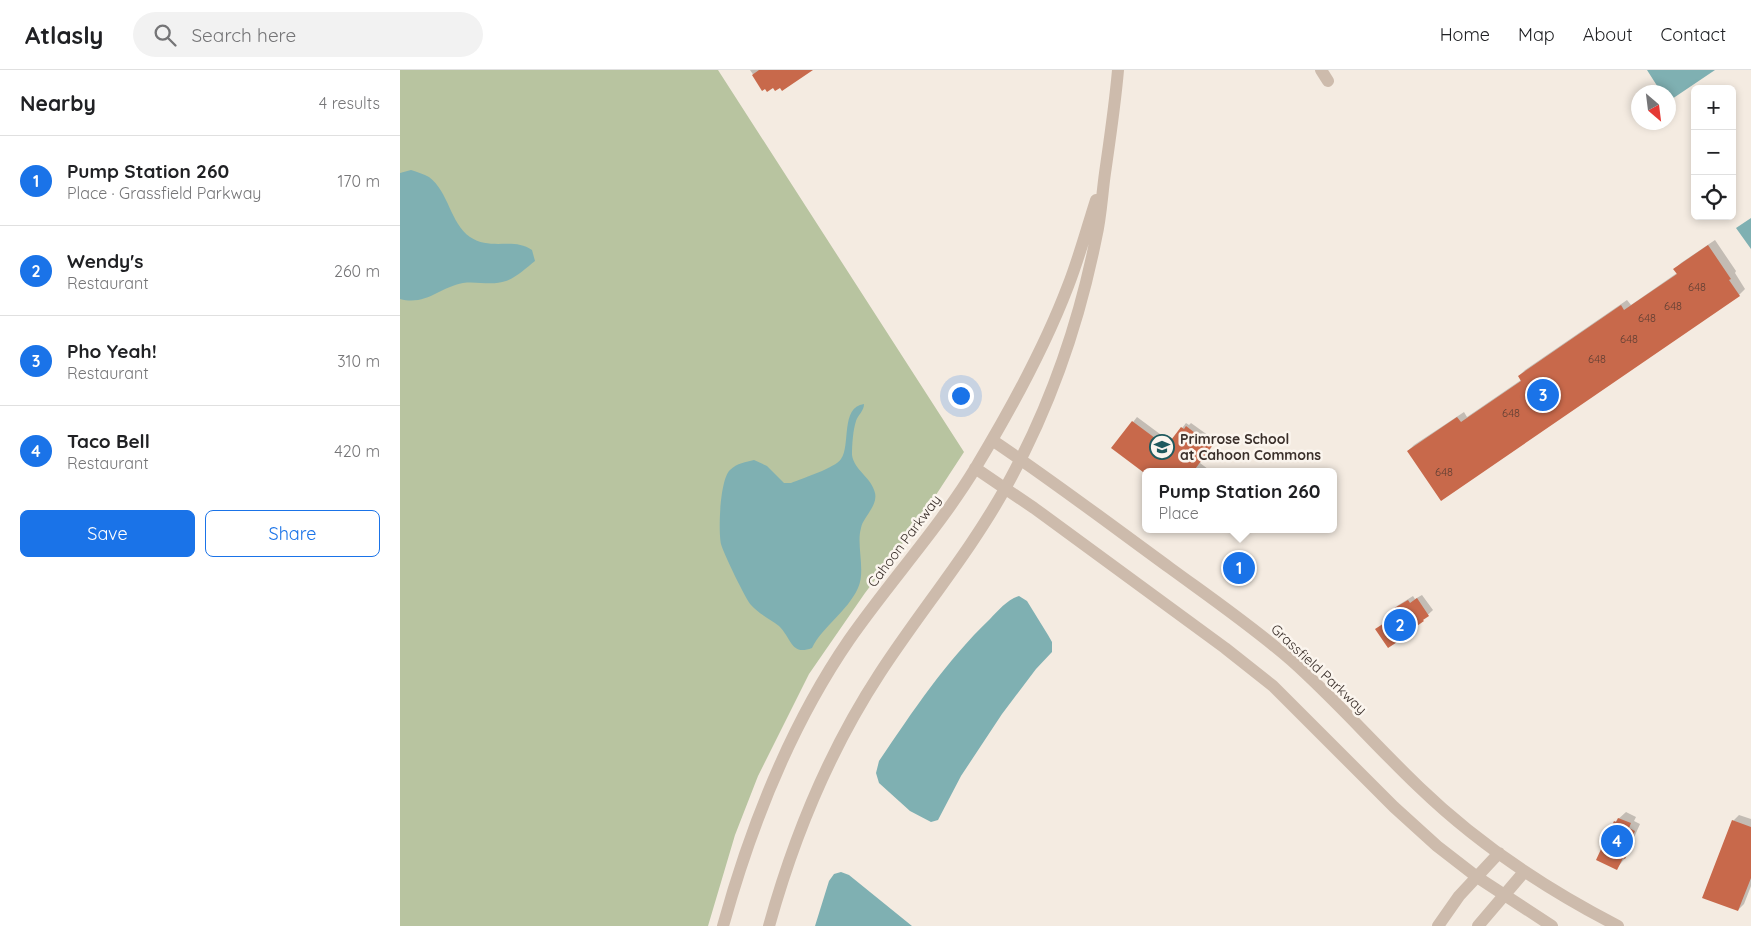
<!DOCTYPE html>
<meta charset="utf-8">
<style>
:root{--surface:#fff;--page:#f2f2f2;--text:#202124;--muted:#757577;--line:#e0e0e0;--accent:#1a73e8}
body{margin:0;font-family:Quicksand,sans-serif;background:var(--page);color:var(--text)}
.controls{position:absolute;right:15px;top:15px;display:grid;overflow:hidden;border-radius:8px;box-shadow:0 2px 8px #0003}
.controls button{width:45px;height:45px;display:grid;place-items:center;padding:0;border:0;border-bottom:1px solid var(--line);background:var(--surface);color:var(--text);font:25px sans-serif}
.compass{position:absolute;left:1231px;top:15px;width:45px;height:45px;border-radius:50%;background:var(--surface);box-shadow:0 2px 8px #0003;rotate:152deg}
.you{position:absolute;left:560px;top:325px;width:18px;height:18px;margin:-12px;border:4px solid #fff;border-radius:50%;background:#1a73e8;box-shadow:0 0 0 8px #1a73e833}
.badge{display:grid;place-items:center;width:32px;height:32px;border-radius:50%;background:var(--accent);color:#fff;font-size:16px;font-weight:700}
.pin{position:absolute;translate:-50% -50%;border:2px solid #fff;box-shadow:0 1px 5px #0006}
.popup{position:absolute;left:742px;top:398px;width:195px;height:65px;box-sizing:border-box;display:grid;place-content:center;border-radius:8px;background:var(--surface);filter:drop-shadow(0 1px 4px #0005);font-size:16px;white-space:nowrap;color:var(--muted)}
.popup b{font-size:19px;color:var(--text)}
.popup::after{content:'';position:absolute;left:50%;top:100%;margin-left:-10px;border:10px solid transparent;border-top-color:var(--surface)}
.list{margin:0;padding:0;list-style:none}
h2{display:flex;justify-content:space-between;align-items:center;height:65px;margin:0;padding:0 20px;font-size:21px}
h2 small{font-size:16px;font-weight:400;color:var(--muted)}
.list li{display:grid;grid-template-columns:32px 1fr auto;gap:15px;align-items:center;box-sizing:border-box;height:90px;padding:0 20px;border-top:1px solid var(--line)}
.list b{display:block;font-size:19px;white-space:nowrap}
.list p{margin:0;font-size:16px;white-space:nowrap;color:var(--muted)}
.list em{font-size:16px;font-style:normal;color:var(--muted)}
.actions{display:flex;gap:10px;padding:15px 20px}
.actions a{flex:1;padding:11px 0;border:1px solid var(--accent);border-radius:8px;text-align:center;font-size:18px;color:var(--accent)}
.actions .main{background:var(--accent);color:#fff}
.icon{flex:none;width:28px;height:28px;fill:none;stroke:currentColor;stroke-width:2;stroke-linecap:round;stroke-linejoin:round}
.map{position:relative;flex:none;width:1351px;height:856px;overflow:hidden}
header{display:flex;align-items:center;gap:30px;box-sizing:border-box;height:70px;padding:0 25px;background:var(--surface);border-bottom:1px solid var(--line)}
header strong{font-size:24px}
nav{display:flex;gap:28px;margin-inline-start:auto;font-size:18px}
.search{width:350px;height:45px;background:var(--page);display:flex;align-items:center;gap:12px;box-sizing:border-box;padding:0 18px;border-radius:28px;color:var(--muted);font-size:19px}
main{display:flex}
aside{flex:1;background:var(--surface)}
.map>svg:first-child{display:block}
</style>
<header>
<strong>Atlasly</strong>
<div class="search"><svg class="icon" aria-label="search" viewBox="0 0 24 24"><circle cx="10" cy="10" r="6"/><path d="M15 15l6 6"/></svg>Search here</div>
<nav><a>Home</a><a>Map</a><a>About</a><a>Contact</a></nav>
</header>
<main>
<aside>
<h2>Nearby<small>4 results</small></h2>
<ul class="list">
<li><span class="badge">1</span><div><b>Pump Station 260</b><p>Place · Grassfield Parkway</p></div><em>170 m</em></li>
<li><span class="badge">2</span><div><b>Wendy's</b><p>Restaurant</p></div><em>260 m</em></li>
<li><span class="badge">3</span><div><b>Pho Yeah!</b><p>Restaurant</p></div><em>310 m</em></li>
<li><span class="badge">4</span><div><b>Taco Bell</b><p>Restaurant</p></div><em>420 m</em></li>
</ul>
<div class="actions"><a class="main">Save</a><a>Share</a></div>
</aside>
<div class="map">
<svg width="1351" height="856" viewBox="0 0 1351 856">
<rect width="100%" height="100%" fill="#f4ebe1"/>
<path fill="#b8c4a0" d="M0,0H318L564,382L515,457L465,523L409,604L358,706L335,765L308,856H0Z"/>
<path fill="#7fb0b2" d="M1247,0H1315L1269,31L1268,22H1261Z
M11,100C17,102 24,104 29,107C49,122 50,153 70,167C91,181 113,167 132,180L135,191C126,198 117,207 106,211C92,216 77,211 63,213C40,217 26,236 0,229V103Z
M1351,148V179L1336,158Z
M464,334C464,341 458,345 456,351C453,360 452,375 452,385C454,400 472,408 475,423C478,436 463,447 461,458C456,475 466,501 458,518C447,542 423,556 412,578C391,586 392,569 379,556C370,549 359,544 351,535C346,530 323,482 321,474C318,460 320,409 330,400C337,393 346,392 354,390L367,396L384,413H391C403,408 435,398 441,389C451,376 440,337 464,334Z
M619,526L627,531L648,565L652,572V582L636,599L602,644L561,706L538,750L531,752L510,741L479,713L476,703L479,691C513,641 546,591 590,549C599,540 607,530 619,526Z
M441,802L449,805L512,856H415L429,811L434,804Z"/>
<path fill="#0003" d="M350,0H408L380,16L363,19Z
M1315,170L1336,201L1335,203L1345,219L1339,225L1008,381L1014,375L1064,342L1067,347L1121,310L1119,306L1125,300L1227,230L1231,235L1277,203L1275,199L1281,193Z
M737,347L764,367L767,365L773,370L786,353L789,355L791,353L816,371L800,393L812,402H745L713,378Z
M1022,525L1033,540L1007,564L976,560L993,544V541L997,536L1013,526L1015,529Z
M1226,742L1236,747L1234,751L1240,754L1232,772L1235,773L1231,781L1217,798L1215,752Z
M1339,745L1351,749V816L1344,834L1338,840L1333,751Z"/>
<path fill="#c8694b" d="M359,0H413L382,21L380,18L375,21L373,18L367,22L365,19L362,21L352,5Z
M1308,175L1331,209L1329,210L1340,226L1041,431L1007,381L1057,347L1061,352L1121,311L1118,306L1221,235L1224,240L1277,204L1273,199Z
M732,351L759,371L761,368L768,374L781,357L784,359L786,356L812,376L793,402H743L711,378Z
M838,491L846,496L840,504L832,499Z
M1017,528L1029,546L1023,550L1024,551L1007,563L1008,565L988,578L975,559L986,552L984,550L992,545L991,540L1008,530L1010,533Z
M1218,748L1231,753L1229,758L1235,761L1227,779L1229,780L1225,789L1223,788L1217,800L1196,790L1214,751L1216,752Z
M1332,750L1351,757V808L1338,841L1302,828Z"/>
<g fill="none" stroke-linecap="round" stroke-linejoin="round">
<path stroke="#cdbbac" stroke-width="12" d="M921,0L928,11
M592,370C653,411 711,455 770,498C811,528 853,557 891,590C936,630 976,676 1019,717C1078,774 1146,819 1218,856
M575,398L634,438L825,578L873,616L994,737L1037,776L1077,807L1152,856
M323,856C351,755 390,656 449,570C490,511 539,458 576,397C611,339 644,279 668,216C679,188 687,158 696,130
M369,856C394,766 429,681 480,603C521,540 571,481 607,415C649,339 679,253 696,168C701,147 702,124 705,103C710,68 715,35 718,0
M1038,856L1059,826L1099,783
M1078,856L1124,802"/>
</g>
<defs>
<symbol id="school-ring" viewBox="-11 -11 22 22"><circle r="9.5" fill="#fbf5ee" stroke="#1f5a5e" stroke-width="1.5"/><path d="M0-5L7-2L0 1L-7-2ZM-4 1L0 2.5L4 1V4Q0 6-4 4Z" fill="#1f5a5e"/></symbol>
</defs>
<g fill-rule="evenodd">
<use href="#school-ring" x="748" y="363" width="28" height="28"/>
</g>
<g text-anchor="middle" dominant-baseline="central" stroke-width="5" stroke-linejoin="round" paint-order="stroke">
<g font-size="11" fill="#5e3e33">
<text x="1297" y="217">648</text>
<text x="1273" y="236">648</text>
<text x="1247" y="248">648</text>
<text x="1229" y="269">648</text>
<text x="1197" y="289">648</text>
<text x="1111" y="343">648</text>
<text x="1044" y="402">648</text>
</g>
<g font-size="14" font-weight="bold" fill="#3b302b" stroke="#fbf5ee" text-anchor="start">
<text x="780" y="369">Primrose School<tspan x="780" dy="16">at Cahoon Commons</tspan></text>
</g>
<g font-size="14" fill="#3b302b" stroke="#fbf5ee">
<text transform="translate(504 471) rotate(-53)">Cahoon Parkway</text>
<text transform="translate(919 599) rotate(43)">Grassfield Parkway</text>
</g>
</g>
</svg>
<div class="controls">
<button>+</button>
<button>−</button>
<button><svg class="icon" aria-label="locate" viewBox="0 0 24 24"><circle cx="12" cy="12" r="6"/><path d="M12 2v4M12 18v4M2 12h4M18 12h4"/></svg></button>
</div>
<svg class="compass" viewBox="-18 -18 36 36"><path d="M0-13l5 13h-10z" fill="#e53935"/><path d="M0 13l5-13h-10z" fill="#757577"/></svg>
<div class="you"></div>
<div class="pin badge" style="left:839px;top:498px">1</div>
<div class="popup"><b>Pump Station 260</b>Place</div>
<div class="pin badge" style="left:1000px;top:555px">2</div>
<div class="pin badge" style="left:1143px;top:325px">3</div>
<div class="pin badge" style="left:1217px;top:771px">4</div>
</div>
</main>
